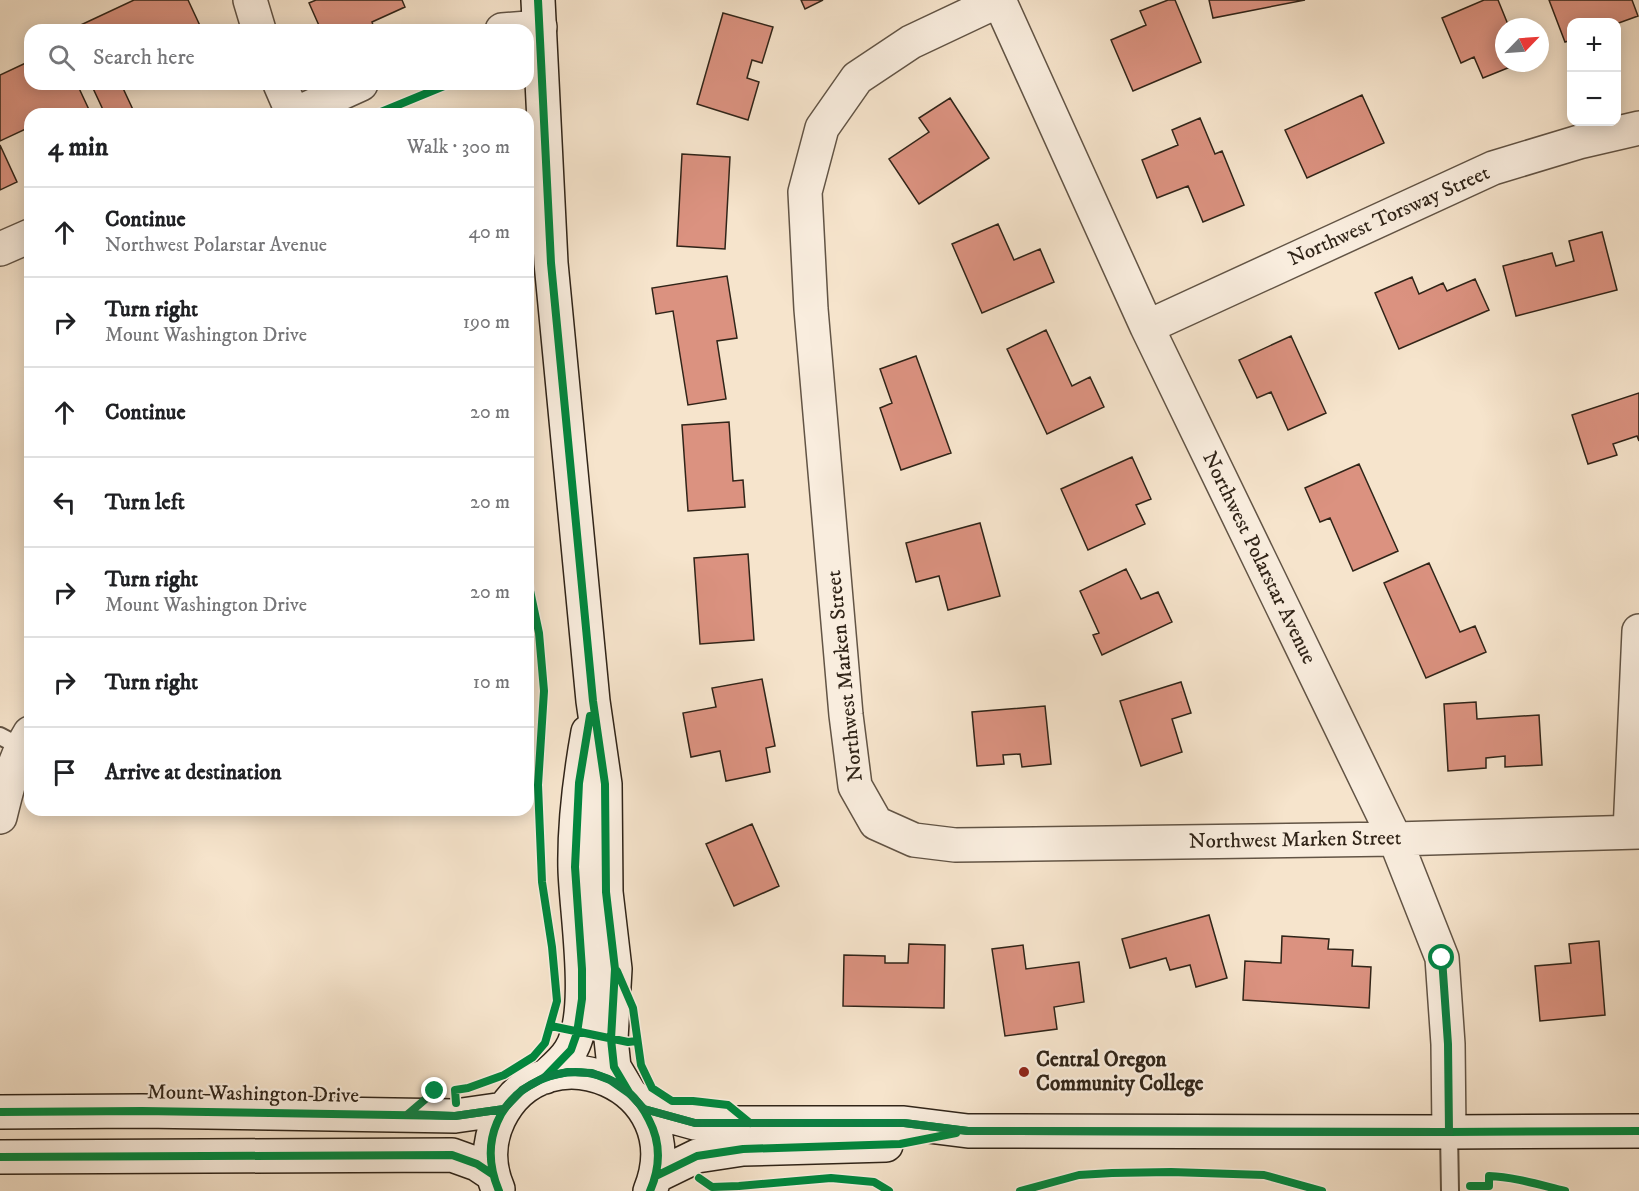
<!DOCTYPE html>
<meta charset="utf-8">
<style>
:root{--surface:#fff;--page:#f2f2f2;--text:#202124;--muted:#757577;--line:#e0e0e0}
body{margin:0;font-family:"IM FELL DW Pica",serif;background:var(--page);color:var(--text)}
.controls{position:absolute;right:18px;top:18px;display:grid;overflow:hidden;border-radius:12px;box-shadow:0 3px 15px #0003}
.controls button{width:54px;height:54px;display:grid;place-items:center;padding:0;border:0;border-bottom:2px solid var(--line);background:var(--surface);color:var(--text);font:30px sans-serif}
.compass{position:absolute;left:1495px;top:18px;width:54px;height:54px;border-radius:50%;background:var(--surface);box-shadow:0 3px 15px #0003;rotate:65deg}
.stop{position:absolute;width:18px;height:18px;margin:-14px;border:4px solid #0b8043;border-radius:50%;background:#fff}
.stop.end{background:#0b8043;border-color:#fff;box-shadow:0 2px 6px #0008}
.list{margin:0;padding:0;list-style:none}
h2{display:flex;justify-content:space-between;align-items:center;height:78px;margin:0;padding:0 24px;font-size:26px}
h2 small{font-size:20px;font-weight:400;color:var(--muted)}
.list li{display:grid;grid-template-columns:39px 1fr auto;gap:18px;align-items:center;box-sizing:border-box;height:90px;padding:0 24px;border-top:2px solid var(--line)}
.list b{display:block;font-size:22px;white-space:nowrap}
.list p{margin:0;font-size:20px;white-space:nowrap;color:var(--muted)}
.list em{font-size:20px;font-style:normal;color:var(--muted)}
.icon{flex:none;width:33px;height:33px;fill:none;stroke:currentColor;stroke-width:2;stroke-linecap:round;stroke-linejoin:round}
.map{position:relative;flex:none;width:1639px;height:1191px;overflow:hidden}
.search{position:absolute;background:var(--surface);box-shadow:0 3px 15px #0003;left:24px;top:24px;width:510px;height:66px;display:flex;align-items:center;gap:15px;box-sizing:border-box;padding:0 21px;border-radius:18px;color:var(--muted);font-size:22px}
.panel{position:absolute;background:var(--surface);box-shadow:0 3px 15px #0003;left:24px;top:108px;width:510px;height:708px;border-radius:18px}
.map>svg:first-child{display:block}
</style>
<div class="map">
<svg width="1639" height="1191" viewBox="0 0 1639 1191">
<rect width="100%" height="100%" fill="#f6e4cc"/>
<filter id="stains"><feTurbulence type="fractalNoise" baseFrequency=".00333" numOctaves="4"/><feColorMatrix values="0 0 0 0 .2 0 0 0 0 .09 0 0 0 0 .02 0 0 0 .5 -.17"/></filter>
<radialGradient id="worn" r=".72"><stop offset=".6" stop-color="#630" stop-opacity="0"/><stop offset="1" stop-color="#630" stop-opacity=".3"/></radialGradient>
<path fill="#db9280" stroke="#302418" stroke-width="1.5" d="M134,0H188L202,30H70Z
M316,0H402L405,7L372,22L373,25L363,30H321L309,3Z
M801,0H823L805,9Z
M1168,0H1175L1201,62L1133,91L1111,40L1146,25L1140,11Z
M1209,0H1305L1213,18Z
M1484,0H1498L1509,27H1504V63H1520L1483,78L1474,57L1461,63L1442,18Z
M1549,0H1632L1638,16L1616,24L1572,22V40L1565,42Z
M723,13L773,27L762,63L752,60L747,78L759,82L748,120L697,104Z
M30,61V84H77L91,114H30V127L0,141V75Z
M91,84H121L135,114H105Z
M1362,95L1384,143L1307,178L1285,130Z
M950,98L989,158L919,204L889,159L929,132L919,118Z
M1200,118L1215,154L1222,151L1244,205L1203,222L1188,186L1157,198L1142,160L1178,145L1172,130Z
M0,145L17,182L0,190Z
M682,154L730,157L725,249L677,246Z
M998,224L1014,260L1040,249L1054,282L982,313L952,244Z
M1602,232L1617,290L1516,316L1503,266L1552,253L1556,266L1574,261L1569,241Z
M727,276L737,338L717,341L726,399L688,405L673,311L656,314L652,288Z
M1412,277L1419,294L1443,283L1447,291L1475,279L1489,310L1399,349L1375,293Z
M1046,330L1072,386L1090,377L1104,407L1047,434L1007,349Z
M1291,336L1326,413L1288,430L1271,392L1257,398L1239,360Z
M916,356L951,453L901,470L880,408L892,403L880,369Z
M1639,393V441L1637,436L1613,444L1617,455L1588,464L1572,415Z
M729,422L733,481L743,480L745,507L688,511L682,425Z
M1132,457L1151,499L1136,505L1145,524L1088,550L1061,489Z
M1359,464L1398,551L1353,571L1330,518L1320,522L1305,488Z
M980,523L1000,596L948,610L939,576L916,582L906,543Z
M748,554L754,640L700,644L694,558Z
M1429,563L1460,632L1475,626L1486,652L1426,678L1384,583Z
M1126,569L1141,599L1158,592L1172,622L1102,655L1093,635L1099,633L1080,591Z
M762,679L775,746L766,748L770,772L726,781L720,751L691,757L683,713L716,707L712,688Z
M1181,682L1191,713L1172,719L1182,752L1141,766L1120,701Z
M1476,702L1477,719L1539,715L1542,765L1505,767V756L1486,758V768L1448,771L1444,704Z
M1045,706L1051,764L1022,767L1020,754L1003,755L1004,764L977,766L972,712Z
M752,824L779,886L734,906L706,844Z
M1209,915L1227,978L1196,987L1190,965L1170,970L1166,958L1130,968L1122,939Z
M1282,936L1329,939L1328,949L1353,950L1352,966L1371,967L1369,1008L1243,1000L1245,961L1281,963Z
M1599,941L1605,1015L1540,1021L1535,966L1571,963L1569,944Z
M909,944L945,945L944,1008L843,1006L844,955L885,956V963H908Z
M1023,945L1026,969L1079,962L1084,1002L1054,1007L1057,1029L1005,1036L992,949Z"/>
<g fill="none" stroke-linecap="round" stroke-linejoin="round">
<defs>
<path id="lane" d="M0,736L21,747
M1449,1132L1450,1191"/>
<path id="street" d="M250,0L259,30
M999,0L1147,327L1395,839L1442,958L1448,1044L1449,1132
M1000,0L911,42L857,78L822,128L805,192L811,309L846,715L855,786L876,823L914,840L955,845L1395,839L1639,832
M502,30L540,27
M280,84L293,114
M295,114L361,84
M0,249L30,236
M1147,327L1493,168L1579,142L1639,128
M0,817C7,788 14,759 30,733
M1630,832L1639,631"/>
<path id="secondary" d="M538,0L551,263L593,701L605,784L606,892L615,969L611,1039L614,1067L630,1094
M545,1077C554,1069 564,1061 570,1051C594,1014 576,913 575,869C574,823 580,777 588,732
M644,1109L695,1123H904L968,1131L1449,1132L1639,1131
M0,1112L142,1111L455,1116L504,1109
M0,1157L452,1155L477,1164L492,1174
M656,1176L697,1156L743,1149L886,1145
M498,1189C488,1166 488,1142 499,1119C545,1024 693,1086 650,1191"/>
</defs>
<use href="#lane" stroke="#625445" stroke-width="20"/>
<use href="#street" stroke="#625445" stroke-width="36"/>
<use href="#secondary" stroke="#302418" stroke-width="36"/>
<use href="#lane" stroke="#f9edde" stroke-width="16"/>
<use href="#street" stroke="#f9edde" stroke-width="33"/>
<use href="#secondary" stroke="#f9edde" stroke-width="33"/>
<defs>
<path id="cycleway" d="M538,0L551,263L593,701L605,784L606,892L615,969L611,1039L614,1067L630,1094
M376,114L449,84
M617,971L633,1008L641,1065L652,1088L672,1101H693L728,1105L750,1123
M551,1026L628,1042L637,1041
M545,1077L571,1050L577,1033L582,999V969L575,867L579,783L590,716
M456,1103L455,1090L468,1088L504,1075L533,1057L545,1043L557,1001L552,947L542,882L538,785L544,691L539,633L528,581
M644,1109L695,1123H904L968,1131L1449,1132L1639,1131
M0,1112L142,1111L455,1116L504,1109
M0,1157L452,1155L477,1164L492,1174
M656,1176L697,1156L743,1149L900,1144L956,1133
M699,1178L712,1187L739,1186L831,1178L874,1182L889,1191
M1470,1186H1489V1176C1515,1177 1540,1185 1565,1191
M499,1191C455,1087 601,1023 649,1120C661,1143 660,1168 650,1191
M1020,1191L1079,1175L1112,1173L1171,1172L1264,1175L1322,1191"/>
</defs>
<use href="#cycleway" stroke="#f9edde" stroke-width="11"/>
<use href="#cycleway" stroke="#00873e" stroke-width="8"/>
</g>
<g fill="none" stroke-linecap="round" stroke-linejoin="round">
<path stroke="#0b8043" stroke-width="8" d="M435,1091L408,1114L455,1116L504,1109L522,1090L545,1077L568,1072L592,1073L610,1080L630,1094L644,1109L695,1123H904L968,1131L1449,1132L1448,1044L1442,958"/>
</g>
<circle fill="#8f2418" stroke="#f9edde" stroke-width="2" cx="1024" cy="1072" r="6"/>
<g text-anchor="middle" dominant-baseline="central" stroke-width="4.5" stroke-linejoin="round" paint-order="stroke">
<g font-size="21" fill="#302418" stroke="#f9edde">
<text transform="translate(1389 216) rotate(-24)">Northwest Torsway Street</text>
<text transform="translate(1259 558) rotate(64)">Northwest Polarstar Avenue</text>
<text transform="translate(845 676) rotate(-96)">Northwest Marken Street</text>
<text transform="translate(1295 840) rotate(-1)">Northwest Marken Street</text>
<text transform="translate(253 1094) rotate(1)">Mount Washington Drive</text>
</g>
<g font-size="21" font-weight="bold" fill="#302418" stroke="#f9edde" text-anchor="start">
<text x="1036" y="1060">Central Oregon<tspan x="1036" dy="24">Community College</tspan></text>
</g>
</g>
<rect width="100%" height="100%" filter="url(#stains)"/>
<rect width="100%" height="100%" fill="url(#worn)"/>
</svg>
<div class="controls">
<button>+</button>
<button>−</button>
</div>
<svg class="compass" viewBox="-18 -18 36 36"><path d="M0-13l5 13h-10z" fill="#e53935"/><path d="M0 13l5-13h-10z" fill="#757577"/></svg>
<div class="stop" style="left:1442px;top:958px"></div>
<div class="stop end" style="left:435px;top:1091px"></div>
<div class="search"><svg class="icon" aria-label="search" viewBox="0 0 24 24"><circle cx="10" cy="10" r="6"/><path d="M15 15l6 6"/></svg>Search here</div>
<section class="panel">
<h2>4 min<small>Walk · 300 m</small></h2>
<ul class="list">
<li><svg class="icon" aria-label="ahead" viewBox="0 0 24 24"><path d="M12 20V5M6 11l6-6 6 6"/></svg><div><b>Continue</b><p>Northwest Polarstar Avenue</p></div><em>40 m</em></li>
<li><svg class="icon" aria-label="right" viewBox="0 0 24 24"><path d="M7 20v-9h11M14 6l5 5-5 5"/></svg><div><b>Turn right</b><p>Mount Washington Drive</p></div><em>190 m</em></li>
<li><svg class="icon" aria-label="ahead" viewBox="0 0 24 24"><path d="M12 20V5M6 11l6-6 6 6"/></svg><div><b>Continue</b></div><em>20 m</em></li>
<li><svg class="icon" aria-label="left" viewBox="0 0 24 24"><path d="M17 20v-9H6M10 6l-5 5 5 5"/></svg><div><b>Turn left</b></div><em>20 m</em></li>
<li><svg class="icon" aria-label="right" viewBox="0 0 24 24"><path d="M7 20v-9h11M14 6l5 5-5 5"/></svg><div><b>Turn right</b><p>Mount Washington Drive</p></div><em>20 m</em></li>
<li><svg class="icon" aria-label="right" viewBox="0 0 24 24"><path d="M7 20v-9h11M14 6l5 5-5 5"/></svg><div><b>Turn right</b></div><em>10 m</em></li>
<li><svg class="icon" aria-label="arrive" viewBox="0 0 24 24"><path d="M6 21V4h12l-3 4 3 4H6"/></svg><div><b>Arrive at destination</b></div></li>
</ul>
</section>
</div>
